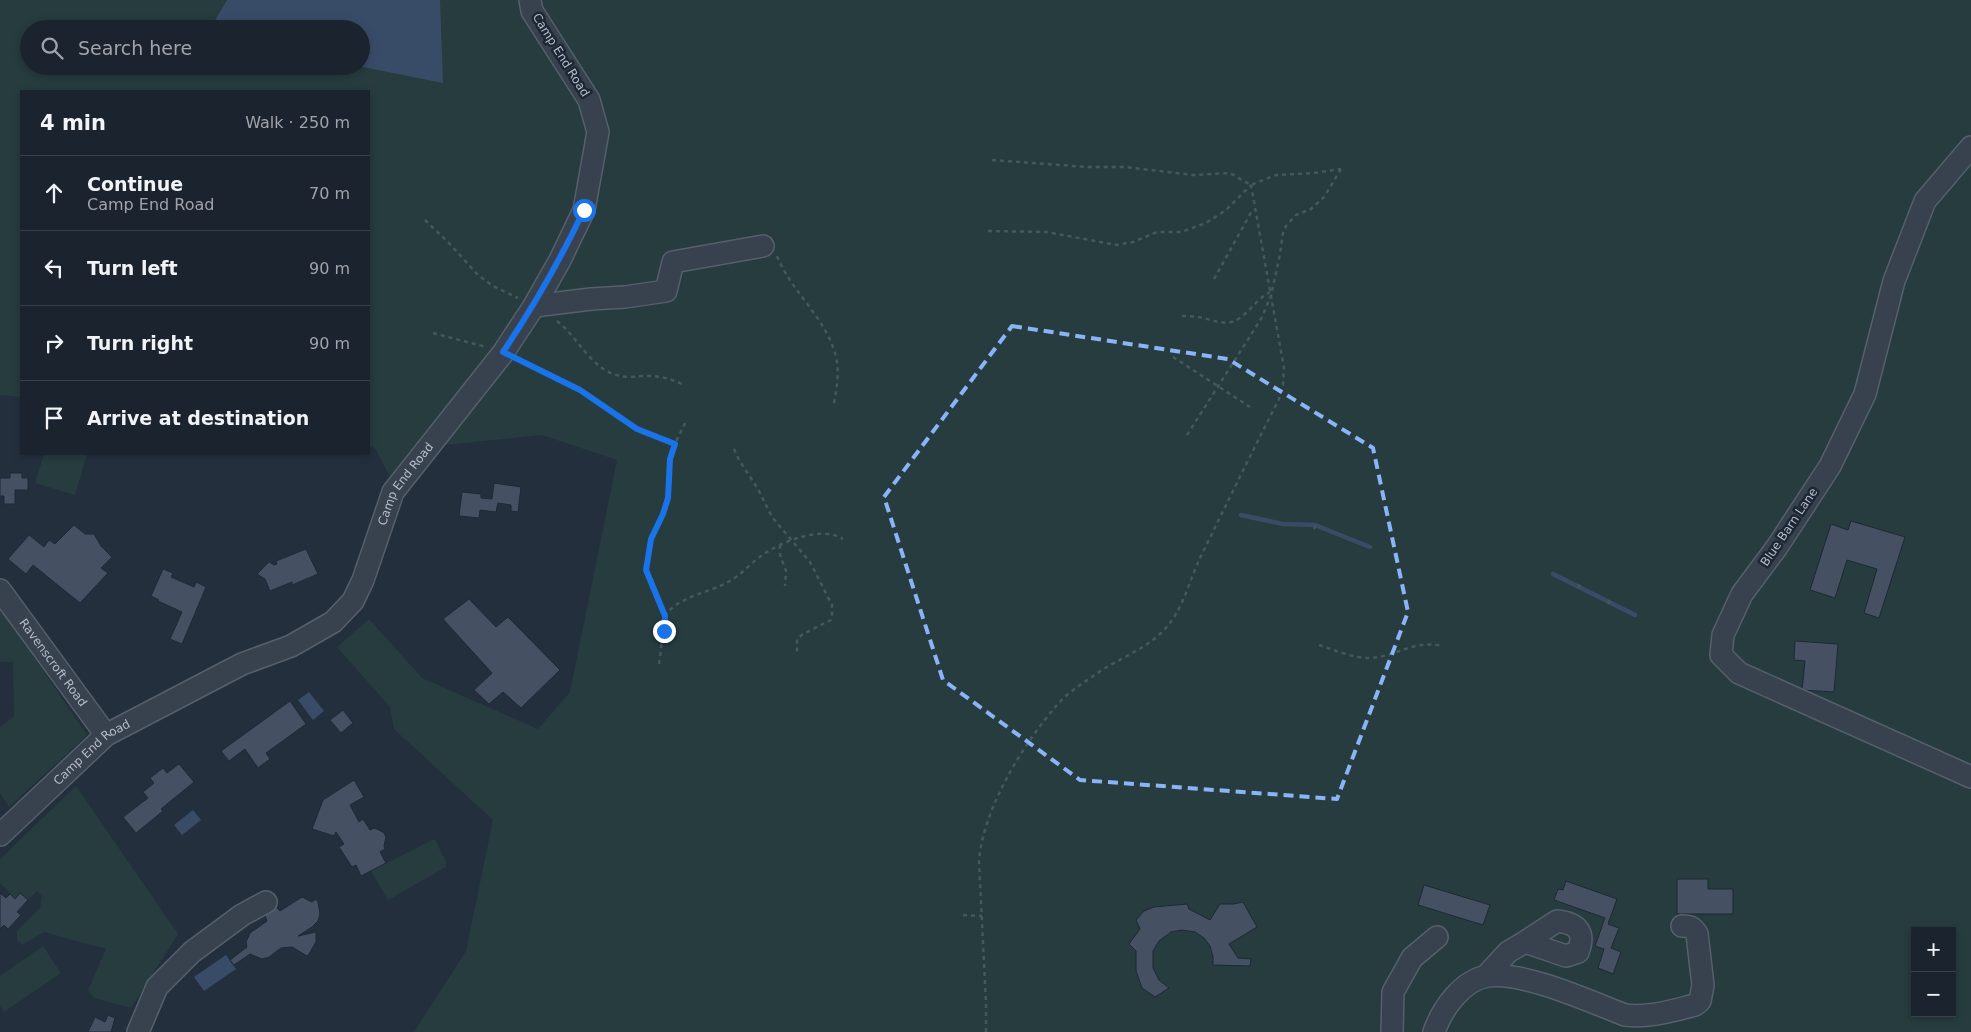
<!DOCTYPE html>
<meta charset="utf-8">
<style>
:root{--surface:#1b232e;--page:#282f3a;--text:#f1f3f6;--muted:#a0a4aa;--line:#39404a}
body{margin:0;font-family:"DejaVu Sans",sans-serif;background:var(--page);color:var(--text)}
.controls{position:absolute;right:15px;bottom:15px;display:grid;overflow:hidden;border-radius:0px;box-shadow:0 2px 8px #0003}
.controls button{width:45px;height:45px;display:grid;place-items:center;padding:0;border:0;border-bottom:1px solid var(--line);background:var(--surface);color:var(--text);font:25px sans-serif}
.stop{position:absolute;width:15px;height:15px;margin:-11px;border:4px solid #1a73e8;border-radius:50%;background:#fff}
.stop.end{background:#1a73e8;border-color:#fff;box-shadow:0 1px 5px #0008}
.list{margin:0;padding:0;list-style:none}
h2{display:flex;justify-content:space-between;align-items:center;height:65px;margin:0;padding:0 20px;font-size:21px}
h2 small{font-size:16px;font-weight:400;color:var(--muted)}
.list li{display:grid;grid-template-columns:32px 1fr auto;gap:15px;align-items:center;box-sizing:border-box;height:75px;padding:0 20px;border-top:1px solid var(--line)}
.list b{display:block;font-size:19px;white-space:nowrap}
.list p{margin:0;font-size:16px;white-space:nowrap;color:var(--muted)}
.list em{font-size:16px;font-style:normal;color:var(--muted)}
.icon{flex:none;width:28px;height:28px;fill:none;stroke:currentColor;stroke-width:2;stroke-linecap:round;stroke-linejoin:round}
.map{position:relative;flex:none;width:1971px;height:1032px;overflow:hidden}
.search{position:absolute;background:var(--surface);box-shadow:0 2px 8px #0003;left:20px;top:20px;width:350px;height:55px;display:flex;align-items:center;gap:12px;box-sizing:border-box;padding:0 18px;border-radius:28px;color:var(--muted);font-size:19px}
.panel{position:absolute;background:var(--surface);box-shadow:0 2px 8px #0003;left:20px;top:90px;width:350px;height:365px;border-radius:0px}
.map>svg:first-child{display:block}
</style>
<div class="map">
<svg width="1971" height="1032" viewBox="0 0 1971 1032">
<rect width="100%" height="100%" fill="#242f3e"/>
<path fill="#263c3f" fill-rule="evenodd" d="M0,0H1971V1032H414L466,951L493,820L394,729L390,707L337,647L369,619L422,678L538,729L570,692L617,460L542,435L444,445L400,496L375,448L369,446V91H21V397L0,395ZM29,29H361V66H29ZM1915,931H1952V1013H1915Z
M44,454H87L75,495L35,483Z
M0,607L87,735L9,807L0,793V727L14,716L13,662H0Z
M76,786L178,934L131,1008L94,998L88,990L106,949L44,932L22,945L17,940V931L40,908L42,896L37,891L28,900L20,893L15,899L0,883V859Z
M432,840H435L446,862V867L388,900L371,871Z
M43,946L61,973L4,1012L0,1006V976Z"/>
<path fill="#394c67" d="M227,0H440L443,83L358,66H361V29H210Z
M309,692L324,711L313,720L298,700Z
M193,810L201,820L182,835L174,825Z
M226,955L236,969L204,991L194,977Z"/>
<g fill="none" stroke-linecap="round" stroke-linejoin="round">
<path stroke="#394c67" stroke-width="4.5" d="M1241,515L1283,524L1315,525L1370,547
M1553,574L1635,615"/>
</g>
<path fill="#455162" stroke="#1f2835" d="M10,473H22V478H28V490H15V504H4V496H0V478H10Z
M494,483L521,487L518,512L511,511V505L498,503L496,512L480,510L479,518L459,516L462,492L481,494V498L492,499Z
M1851,521L1905,537L1879,618L1864,613L1877,569L1847,560L1835,598L1810,590L1831,524L1848,530Z
M74,525L85,534H94L101,546L112,557L101,568L108,573L80,603L33,565L26,574L8,559L29,535L44,547L49,540L55,544Z
M306,549L318,574L292,585V582L270,591L265,579L257,574L269,562L274,565L277,564L276,561Z
M163,569L173,573L171,577L194,587L196,582L206,587L182,644L170,639L182,612L158,601L159,600L151,596Z
M469,599L496,627L508,617L560,670L521,708L503,692L489,704L474,690L492,673L443,619Z
M1795,641L1838,644L1834,692L1802,690L1805,661L1794,660Z
M290,701L306,724L266,753L270,759L258,768L245,749L229,761L221,751Z
M343,710L353,723L341,733L330,720Z
M179,764L194,782L161,809L163,811L136,833L123,817L148,798L143,792L154,783L150,778L163,768L167,773Z
M354,780L364,797L350,805L359,822L363,819L370,830L374,828L379,830L384,833L386,837L384,846L385,849L380,852L386,863L361,876L356,865L352,867L339,847L344,844L336,832L334,836L312,829L323,800Z
M1677,879H1708V889H1733V914H1677Z
M1566,881L1617,899L1608,924L1619,928L1611,948L1621,952L1613,974L1598,968L1604,949L1595,946L1605,918L1554,900L1558,889L1563,890Z
M1424,885L1490,905L1483,925L1418,905Z
M0,893L6,898L10,894L15,899L20,893L28,900L17,912L21,915L8,929L4,925L0,929Z
M302,897L312,902L316,899L318,902L320,914L318,921L312,927L298,936L316,932V942L309,954L307,956L292,947L281,948L269,957L262,959L250,954L234,965L230,960L247,947L246,942L250,933L267,921L264,913L272,906L276,907L280,911Z
M1243,902L1257,927L1229,944L1238,958L1251,959L1250,966L1213,965V957L1210,946L1204,938L1195,932L1182,930L1171,932L1159,941L1153,951V968L1159,980L1169,988L1155,997L1142,988L1136,971V951L1129,944L1140,929L1136,920L1144,911L1154,907L1187,904L1189,909L1210,920L1220,904H1234Z
M108,1015L115,1018L111,1032H88L95,1017L105,1022Z"/>
<g fill="none" stroke-linecap="round" stroke-linejoin="round">
<defs>
<g id="minor">
<path d="M1971,147L1925,201L1894,281L1865,394L1830,466L1777,547L1742,594L1723,635L1721,655L1739,673L1971,777"/>
<path d="M534,306L591,299L625,297L666,291L673,262L763,246"/>
<path id="s1" d="M0,590L106,735"/>
<path id="s2" d="M0,835L106,735L242,664L291,646L333,622L353,601L363,580L393,492L503,353L534,306L560,260L584,210L598,132L589,100L532,11L530,0"/>
<path d="M1486,976L1508,952L1525,942L1566,956L1578,952C1586,932 1577,923 1557,921L1525,942"/>
<path d="M138,1032L157,987L192,952L242,915L266,902"/>
<path d="M1392,1032L1393,992L1412,958L1437,937"/>
<path d="M1434,1032C1442,1009 1462,980 1488,976C1523,971 1591,1002 1625,1015C1650,1018 1671,1011 1695,1005L1700,1001L1703,985L1697,934C1693,927 1690,926 1682,926"/>
</g>
</defs>
<use href="#minor" stroke="#565f6c" stroke-width="24"/>
<path stroke="#44595c" stroke-width="2.5" stroke-dasharray="4 4" stroke-linecap="butt" d="M992,160L1087,167H1125L1193,175L1230,173L1251,185L1276,175L1314,173L1341,169
M425,220L448,242L478,275L493,286L518,298
M988,231L1047,232L1116,245L1133,242L1157,232H1181L1206,223L1226,210L1251,185
M777,256C791,291 824,316 835,353C840,369 837,387 834,403
M1214,279L1253,209
M1182,316C1187,316 1193,316 1198,317C1212,319 1226,328 1240,318C1251,310 1257,299 1270,292
M557,321C579,338 591,370 620,376C628,378 638,376 647,376C661,376 672,379 684,385
M433,333L486,347
M1173,357L1250,407
M519,360L580,390L637,429L675,444
M1187,435L1261,319L1271,296L1280,254L1283,233L1286,226L1296,215L1311,209L1324,197L1341,169
M734,449L739,460L758,489L772,517L810,562L832,605V616L831,620L803,634L797,639V655
M1314,529L1317,522
M780,545V555L786,571L785,586
M1578,588L1580,584
M1608,604L1610,600
M665,616L646,570L651,539L663,514L668,498L670,459L674,446L685,423
M1319,645C1334,650 1353,658 1368,658C1395,658 1413,639 1441,646
M659,664L665,616C678,596 709,593 728,582C740,576 750,564 761,556C780,542 822,525 843,539
M963,915L982,916
M986,1032V1004L979,861C983,809 1023,744 1057,705C1069,691 1085,682 1099,672C1128,653 1157,646 1176,614C1185,599 1192,575 1200,558C1226,505 1252,452 1279,399L1283,385L1284,368L1251,185"/>
<use href="#minor" stroke="#38414e" stroke-width="21"/>
</g>
<g fill="none" stroke-linecap="round" stroke-linejoin="round">
<path stroke="#1a73e8" stroke-width="6" d="M584,210C560,260 534,306 503,352L580,390L637,429L675,444L670,459L668,498L663,514L651,539L646,570L665,616L664,631"/>
</g>
<path fill="none" stroke="#8ab4f8" stroke-width="4" stroke-dasharray="10 6" stroke-linejoin="round" d="M1012,326L1228,359L1373,448L1408,612L1337,799L1080,780L943,680L884,497Z"/>
<g text-anchor="middle" dominant-baseline="central" stroke-width="5" stroke-linejoin="round" paint-order="stroke">
<g font-size="12" fill="#b4bcc9" stroke="#1d2633">
<text transform="translate(561 55) rotate(58)">Camp End Road</text>
<text stroke="none"><textPath href="#s2" startOffset="558">Camp End Road</textPath></text>
<text transform="translate(1789 527) rotate(-56)">Blue Barn Lane</text>
<text stroke="none"><textPath href="#s1" startOffset="90">Ravenscroft Road</textPath></text>
<text stroke="none"><textPath href="#s2" startOffset="124">Camp End Road</textPath></text>
</g>
</g>
</svg>
<div class="controls">
<button>+</button>
<button>−</button>
</div>
<div class="stop" style="left:584px;top:210px"></div>
<div class="stop end" style="left:664px;top:631px"></div>
<div class="search"><svg class="icon" aria-label="search" viewBox="0 0 24 24"><circle cx="10" cy="10" r="6"/><path d="M15 15l6 6"/></svg>Search here</div>
<section class="panel">
<h2>4 min<small>Walk · 250 m</small></h2>
<ul class="list">
<li><svg class="icon" aria-label="ahead" viewBox="0 0 24 24"><path d="M12 20V5M6 11l6-6 6 6"/></svg><div><b>Continue</b><p>Camp End Road</p></div><em>70 m</em></li>
<li><svg class="icon" aria-label="left" viewBox="0 0 24 24"><path d="M17 20v-9H6M10 6l-5 5 5 5"/></svg><div><b>Turn left</b></div><em>90 m</em></li>
<li><svg class="icon" aria-label="right" viewBox="0 0 24 24"><path d="M7 20v-9h11M14 6l5 5-5 5"/></svg><div><b>Turn right</b></div><em>90 m</em></li>
<li><svg class="icon" aria-label="arrive" viewBox="0 0 24 24"><path d="M6 21V4h12l-3 4 3 4H6"/></svg><div><b>Arrive at destination</b></div></li>
</ul>
</section>
</div>
